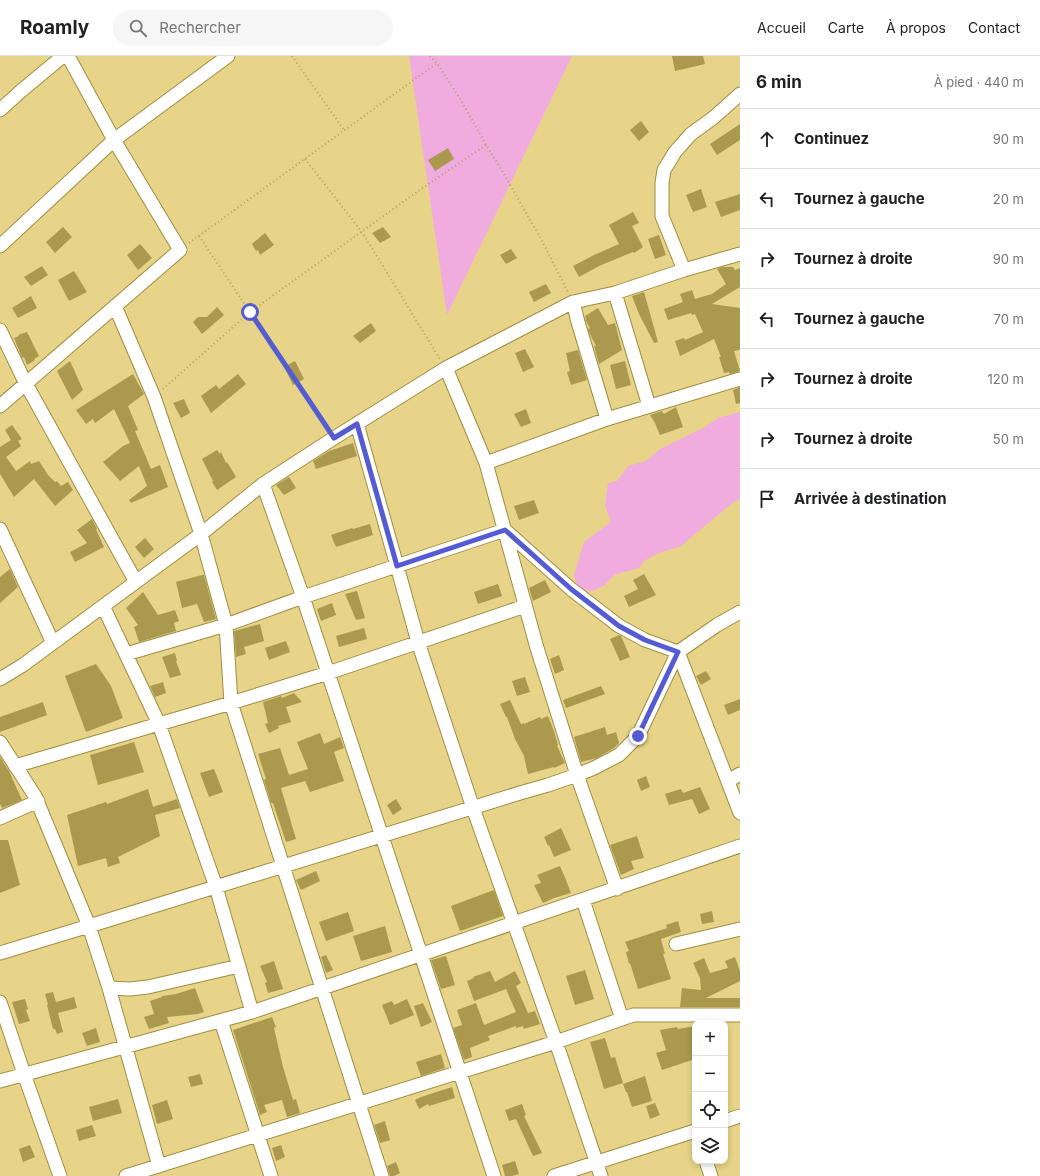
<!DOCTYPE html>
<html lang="fr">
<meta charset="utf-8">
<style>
:root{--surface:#fff;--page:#f6f6f6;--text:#202124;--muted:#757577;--line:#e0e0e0}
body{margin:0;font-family:Inter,sans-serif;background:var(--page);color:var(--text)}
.controls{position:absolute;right:12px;bottom:12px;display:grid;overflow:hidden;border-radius:8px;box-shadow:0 2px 6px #0003}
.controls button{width:36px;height:36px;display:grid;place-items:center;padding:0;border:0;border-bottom:1px solid var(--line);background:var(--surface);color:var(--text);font:20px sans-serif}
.stop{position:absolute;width:12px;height:12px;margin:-9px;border:3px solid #555bd2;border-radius:50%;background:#fff}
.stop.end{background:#555bd2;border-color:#fff;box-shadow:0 1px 4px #0008}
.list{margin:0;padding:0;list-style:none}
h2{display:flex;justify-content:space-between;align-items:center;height:52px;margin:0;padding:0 16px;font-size:17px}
h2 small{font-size:13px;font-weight:400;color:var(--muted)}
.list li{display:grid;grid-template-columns:26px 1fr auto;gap:12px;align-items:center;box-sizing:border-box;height:60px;padding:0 16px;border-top:1px solid var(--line)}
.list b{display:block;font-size:15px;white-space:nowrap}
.list em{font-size:13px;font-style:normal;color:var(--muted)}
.icon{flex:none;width:22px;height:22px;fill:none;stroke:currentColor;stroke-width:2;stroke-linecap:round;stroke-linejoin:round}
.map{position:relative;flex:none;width:740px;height:1120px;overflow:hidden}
header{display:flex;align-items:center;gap:24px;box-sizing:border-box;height:56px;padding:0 20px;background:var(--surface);border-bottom:1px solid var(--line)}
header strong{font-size:19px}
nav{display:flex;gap:22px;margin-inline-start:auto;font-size:14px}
.search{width:280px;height:36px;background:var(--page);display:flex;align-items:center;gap:10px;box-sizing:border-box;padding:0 14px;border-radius:22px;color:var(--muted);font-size:15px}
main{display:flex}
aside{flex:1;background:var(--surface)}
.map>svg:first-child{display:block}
</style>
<header>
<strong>Roamly</strong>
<div class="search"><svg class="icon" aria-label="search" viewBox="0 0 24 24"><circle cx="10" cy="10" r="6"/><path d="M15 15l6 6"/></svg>Rechercher</div>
<nav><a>Accueil</a><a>Carte</a><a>À propos</a><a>Contact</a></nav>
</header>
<main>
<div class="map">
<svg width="740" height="1120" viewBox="0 0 740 1120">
<rect width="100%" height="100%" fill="#e7d488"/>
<path fill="#f1acdf" d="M409,0H572L447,259Z
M740,356V442L730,449L681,490L659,497L644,505L639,512L614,519L605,529L593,535L578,533L574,519L584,486L611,466L605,449L608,427L617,425L628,410L646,405L660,393L705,371L718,362Z"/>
<path fill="#ab994e" d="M672,0H703L705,8L675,15Z
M641,65L649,76L639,85L630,74Z
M740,68V84L717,99L710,88Z
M448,92L454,103L435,115L428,104Z
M701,133L707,151L693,156L686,139Z
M740,138V154L721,161L715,146Z
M633,156L639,167L632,170L643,191L634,197L633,196L599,210L579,221L573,210L594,199L619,188L609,169Z
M63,171L72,181L55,197L46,186Z
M383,171L391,181L380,187L372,177Z
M265,177L274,189L260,199L258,194L256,195L252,188Z
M659,179L666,199L655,203L648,183Z
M140,188L152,202L138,214L127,199Z
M511,193L517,202L506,208L500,199Z
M42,210L48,219L31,230L24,221Z
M722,211H733L735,214L740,212V231L712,248L740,252V294L734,295L740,315L730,318L729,316L724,317L719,301H721L714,283L680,300L675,285L684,282L685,284L703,276L695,258L692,259L691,257L668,264L664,253L683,246L680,238L692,234L695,243L712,238L726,228L717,213Z
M74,215L87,236L69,245L58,224Z
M546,228L551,237L534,246L529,236Z
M644,236L658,286L654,287L639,258L632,240Z
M31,240L37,252L18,262L12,252Z
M217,251L224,259L202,278L193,266L198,261H207Z
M598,252L608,269L615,267L622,294L599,308L594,290H596L589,276L588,273L590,272L586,265L585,260Z
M371,267L376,275L360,287L353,280Z
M27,276L39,300L34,303L35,304L27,309L24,301L22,302L14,282L19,280L18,279Z
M525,293L534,311L523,316L515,297Z
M578,294L587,324L571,329L567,316L570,315L566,297Z
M70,305L83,334L72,344L57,315Z
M295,305L304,323L293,329L284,311Z
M625,305L631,329L616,333L610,309Z
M133,318L144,338L128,350L138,374L135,375L151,413L160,409L168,431L131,447L129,444L147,430L139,410L120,425L103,406L123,390L130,387L114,353L95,367L93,363L86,368L76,354Z
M238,318L246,328L211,357L201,340L216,329L219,333Z
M740,331V347L736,348L733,334Z
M184,343L190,357L181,362L173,347Z
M676,351L683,371L660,379L655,367L650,359L662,355L664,358Z
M526,353L531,367L521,371L514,358Z
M12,369L22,383L18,385L21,390L6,401L16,415L30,405L31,408L39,405L48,419L55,426L57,425L61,430L68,426L73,434L55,450L34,423L14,441L0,418V391L11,384L5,374Z
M353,387L357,400L316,413L313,405L329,395Z
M217,394L220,398L221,396L226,407L227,406L236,421L217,434L212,426L213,425L202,403Z
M289,421L296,432L284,439L276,429Z
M534,444L539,457L519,464L514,450Z
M92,463L97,473H96L104,491L75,506L70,496L87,487L77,474Z
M370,468L373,479L336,491L331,479L352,472L353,473Z
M145,482L154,493L144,502L135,491Z
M10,513L18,531L0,547V521Z
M644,518L656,539L629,551L624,540L638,533L633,524Z
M202,519H204L216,563L204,566L197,548L182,552L176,526Z
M545,524L551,536L533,545L529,532Z
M498,528L502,540L478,548L474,536Z
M357,535L365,562L356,564L345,538Z
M143,536L158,559L175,554L179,565L174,567L176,575L139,586L134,571L138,569L126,552Z
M332,547L336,559L321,565L317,553Z
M260,568L264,585L244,591L246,598L236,601L234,575Z
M364,572L367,583L339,591L336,580Z
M619,579L621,580L630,601L620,605L610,583Z
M286,585L290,596L269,604L265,592Z
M175,597L177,605H176L181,619L170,622L162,601Z
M559,599L564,614L555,618L550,603Z
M96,608L111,630L123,662L86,676L65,620Z
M706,615L711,623L701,629L696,620Z
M525,621L530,636L517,640L512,625Z
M163,626L166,637L155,641L150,630Z
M601,630L605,638L566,652L563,644Z
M294,637L302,646L286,651L291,666L278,670L279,672L269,677L265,668L268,667L263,646L281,640L282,642Z
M740,643V654L728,659L724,649Z
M510,644L521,668L524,667V668L540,661L541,663L548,660L554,675L558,689L557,690L565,707L554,712V711L528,718L524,700L515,683L507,661H506L500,648Z
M43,646L47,659L0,676V661Z
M605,671L607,679L616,676L619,687L614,692L597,702L581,706L574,681Z
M320,677L324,688L340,681L344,692L334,696L344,725L310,736L305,725L281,732L296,783L286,786L273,747H271L264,724L266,723L258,698L280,692L289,719L308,713L297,686Z
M134,686L144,716L98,729L90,699Z
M0,701L9,715L22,744L2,752L0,748Z
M214,713L223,736L209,741L200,717Z
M646,720L650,731L641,735L637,724Z
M700,731L710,753L699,758L692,743L669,749L665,738L681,733L683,737Z
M148,733L153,751L177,743L180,752L155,759L160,780L118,801L120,807L108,811L106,802L78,810L67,759L106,746L107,748Z
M396,743L402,753L393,759L387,749Z
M561,772L571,794L554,801L549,789L548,790L544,781Z
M637,780L644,802L631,805L634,813L621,819L610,789Z
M0,784H8L20,829L0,837Z
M560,810L566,824L571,837L554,842L543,847L534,829L541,827L537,819Z
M316,815L320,825L301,834L296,824Z
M494,834L503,860L460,875L451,850Z
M712,855L714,866L702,868L700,858Z
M348,856L354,875L326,885L319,866Z
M678,865L681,876L661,883L665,898H663L671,923L638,933L630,907L629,908L626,896L629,895L625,886L667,872L666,869Z
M385,870L392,896L361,905L353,880Z
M326,899L333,914L326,917L321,901Z
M446,900L455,929L441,933L431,904Z
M735,901L740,915V925L706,942H740V951H680L682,932L701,934L700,922L693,907L704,902L710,917L728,912L725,905Z
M274,905L283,933L268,937L265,927L267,926L260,910Z
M585,914L594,943L575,949L566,920Z
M490,915L495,926L515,915L521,927L516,930L528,957L535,955L540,968L524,973L523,970L516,972V970L488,980L490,984L470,992L472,1001L464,1004L453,972L462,969L457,954L476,947L484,969L516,956L506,933L474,945L467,925L474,922L473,921Z
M195,932L204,956L198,958L167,961L169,967L149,973L144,961L154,958L150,945L162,941V940L176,938Z
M53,936L56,946L74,941L77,952L58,957L63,976L57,978L55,973H53L47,949L48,948L45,938Z
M25,943L28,953L26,954L30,965L19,968L12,946Z
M407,943L414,959L390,969L382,949L392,945L394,949Z
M423,947L432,966L421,971L414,950Z
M272,961L276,971L274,972L283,1011L293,1044L296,1043L300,1057L287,1061L282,1044L264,1049L267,1056L260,1059L233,974Z
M695,970V1003L662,1014L656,997L666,994L660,974L677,971L678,973Z
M96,972L100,986L87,990L82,977Z
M605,982L611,1002L615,1001L623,1027L604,1033L590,986Z
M441,998L445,1012L421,1020L416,1006Z
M200,1018L203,1028L191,1031L188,1021Z
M645,1020L652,1045L632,1051L627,1036H626L623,1028Z
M452,1031L455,1042L429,1050L428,1048L419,1053L415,1044L421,1041Z
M118,1043L122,1057L93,1065L89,1051Z
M167,1044L173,1063L157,1068L152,1049Z
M655,1047L660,1059L650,1063L646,1050Z
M522,1048L526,1059L524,1060L542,1097L533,1100L516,1063L509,1065L505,1054Z
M385,1065L390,1084L380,1087L374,1069Z
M92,1069L96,1080L79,1085L76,1074Z
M30,1089L35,1101L23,1106L19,1093Z
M281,1089L285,1101L276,1105L272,1092Z
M515,1105L519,1118L512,1120H505L502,1109Z
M396,1106L400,1117L394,1120H390L387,1110Z"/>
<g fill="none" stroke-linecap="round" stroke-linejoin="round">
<defs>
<path id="minor" d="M0,54L21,35L63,0
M0,190L114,84L228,0
M684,214L662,160V127L664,114L675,96L691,78L713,62L740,38
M615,237L649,350
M573,246L578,266L607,363
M115,250L154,341L201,478L226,569L231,647L382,1120
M0,274L26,328L136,526
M446,312L486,407L607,363L740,323
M0,350L180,194L114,84L68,0
M357,368L397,510L418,586L473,752L556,986L601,1120
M486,407L537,592L577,719L617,833
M263,428L303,541L494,1120
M0,473L53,587
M103,550L159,668L216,831L252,956
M126,598L226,569L303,541L505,474L571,533L619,570L645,584L678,596L740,757
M0,623L23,609L201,478L263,428L334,382L446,312L573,246L615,237L684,214L740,198
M0,686L35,740L89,870L109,932L159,1110
M15,710L231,647L328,617L525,550
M728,725L740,718
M0,762L38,745
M583,844L622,963
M676,888L740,873
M0,897L89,870L520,737L548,729L577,719L594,712L619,699L638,680L678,596L717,569L740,556
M109,932L130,933L148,931L239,910
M0,946L24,1018L60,1120
M221,965L271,1120
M0,1025L252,956L740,790
M725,1065L740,1060
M706,1105L711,1120
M126,1120L556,986L633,959H740
M554,1120L695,1075"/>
</defs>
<use href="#minor" stroke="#9f8d41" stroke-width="15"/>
<path stroke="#b1a163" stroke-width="2" stroke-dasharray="1 3" stroke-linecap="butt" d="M292,0L344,74
M430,0L437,7L462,46L486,89L500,111L541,183L568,236
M305,103L362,176L440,303
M199,180L328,373
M189,187L437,7
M163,333L250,256L414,138L486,89"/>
<use href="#minor" stroke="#fff" stroke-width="13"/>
</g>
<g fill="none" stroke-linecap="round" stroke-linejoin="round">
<path stroke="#555bd2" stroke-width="5" d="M250,256L334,382L357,368L397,510L505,474L571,533L619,570L645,584L678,596L638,680"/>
</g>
</svg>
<div class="controls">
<button>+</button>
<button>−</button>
<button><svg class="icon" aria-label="locate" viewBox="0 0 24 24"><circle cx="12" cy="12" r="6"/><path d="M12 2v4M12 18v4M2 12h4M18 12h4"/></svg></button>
<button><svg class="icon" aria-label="layers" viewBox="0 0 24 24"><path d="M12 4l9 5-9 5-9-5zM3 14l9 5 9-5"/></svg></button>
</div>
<div class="stop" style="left:250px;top:256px"></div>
<div class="stop end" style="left:638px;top:680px"></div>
</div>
<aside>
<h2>6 min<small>À pied · 440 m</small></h2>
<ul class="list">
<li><svg class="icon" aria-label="ahead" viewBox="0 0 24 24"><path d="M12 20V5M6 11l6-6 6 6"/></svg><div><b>Continuez</b></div><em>90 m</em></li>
<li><svg class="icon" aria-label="left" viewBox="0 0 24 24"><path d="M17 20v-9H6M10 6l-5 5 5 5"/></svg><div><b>Tournez à gauche</b></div><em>20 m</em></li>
<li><svg class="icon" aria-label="right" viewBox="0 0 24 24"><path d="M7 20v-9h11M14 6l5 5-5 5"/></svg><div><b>Tournez à droite</b></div><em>90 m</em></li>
<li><svg class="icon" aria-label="left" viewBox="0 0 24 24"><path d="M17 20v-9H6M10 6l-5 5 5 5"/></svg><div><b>Tournez à gauche</b></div><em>70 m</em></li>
<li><svg class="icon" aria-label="right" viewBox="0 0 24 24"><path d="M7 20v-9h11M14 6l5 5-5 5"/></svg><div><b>Tournez à droite</b></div><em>120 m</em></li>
<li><svg class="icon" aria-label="right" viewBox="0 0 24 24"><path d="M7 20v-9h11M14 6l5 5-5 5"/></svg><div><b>Tournez à droite</b></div><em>50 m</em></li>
<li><svg class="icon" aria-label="arrive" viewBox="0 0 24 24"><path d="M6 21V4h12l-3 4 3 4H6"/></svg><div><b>Arrivée à destination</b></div></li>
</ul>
</aside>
</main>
